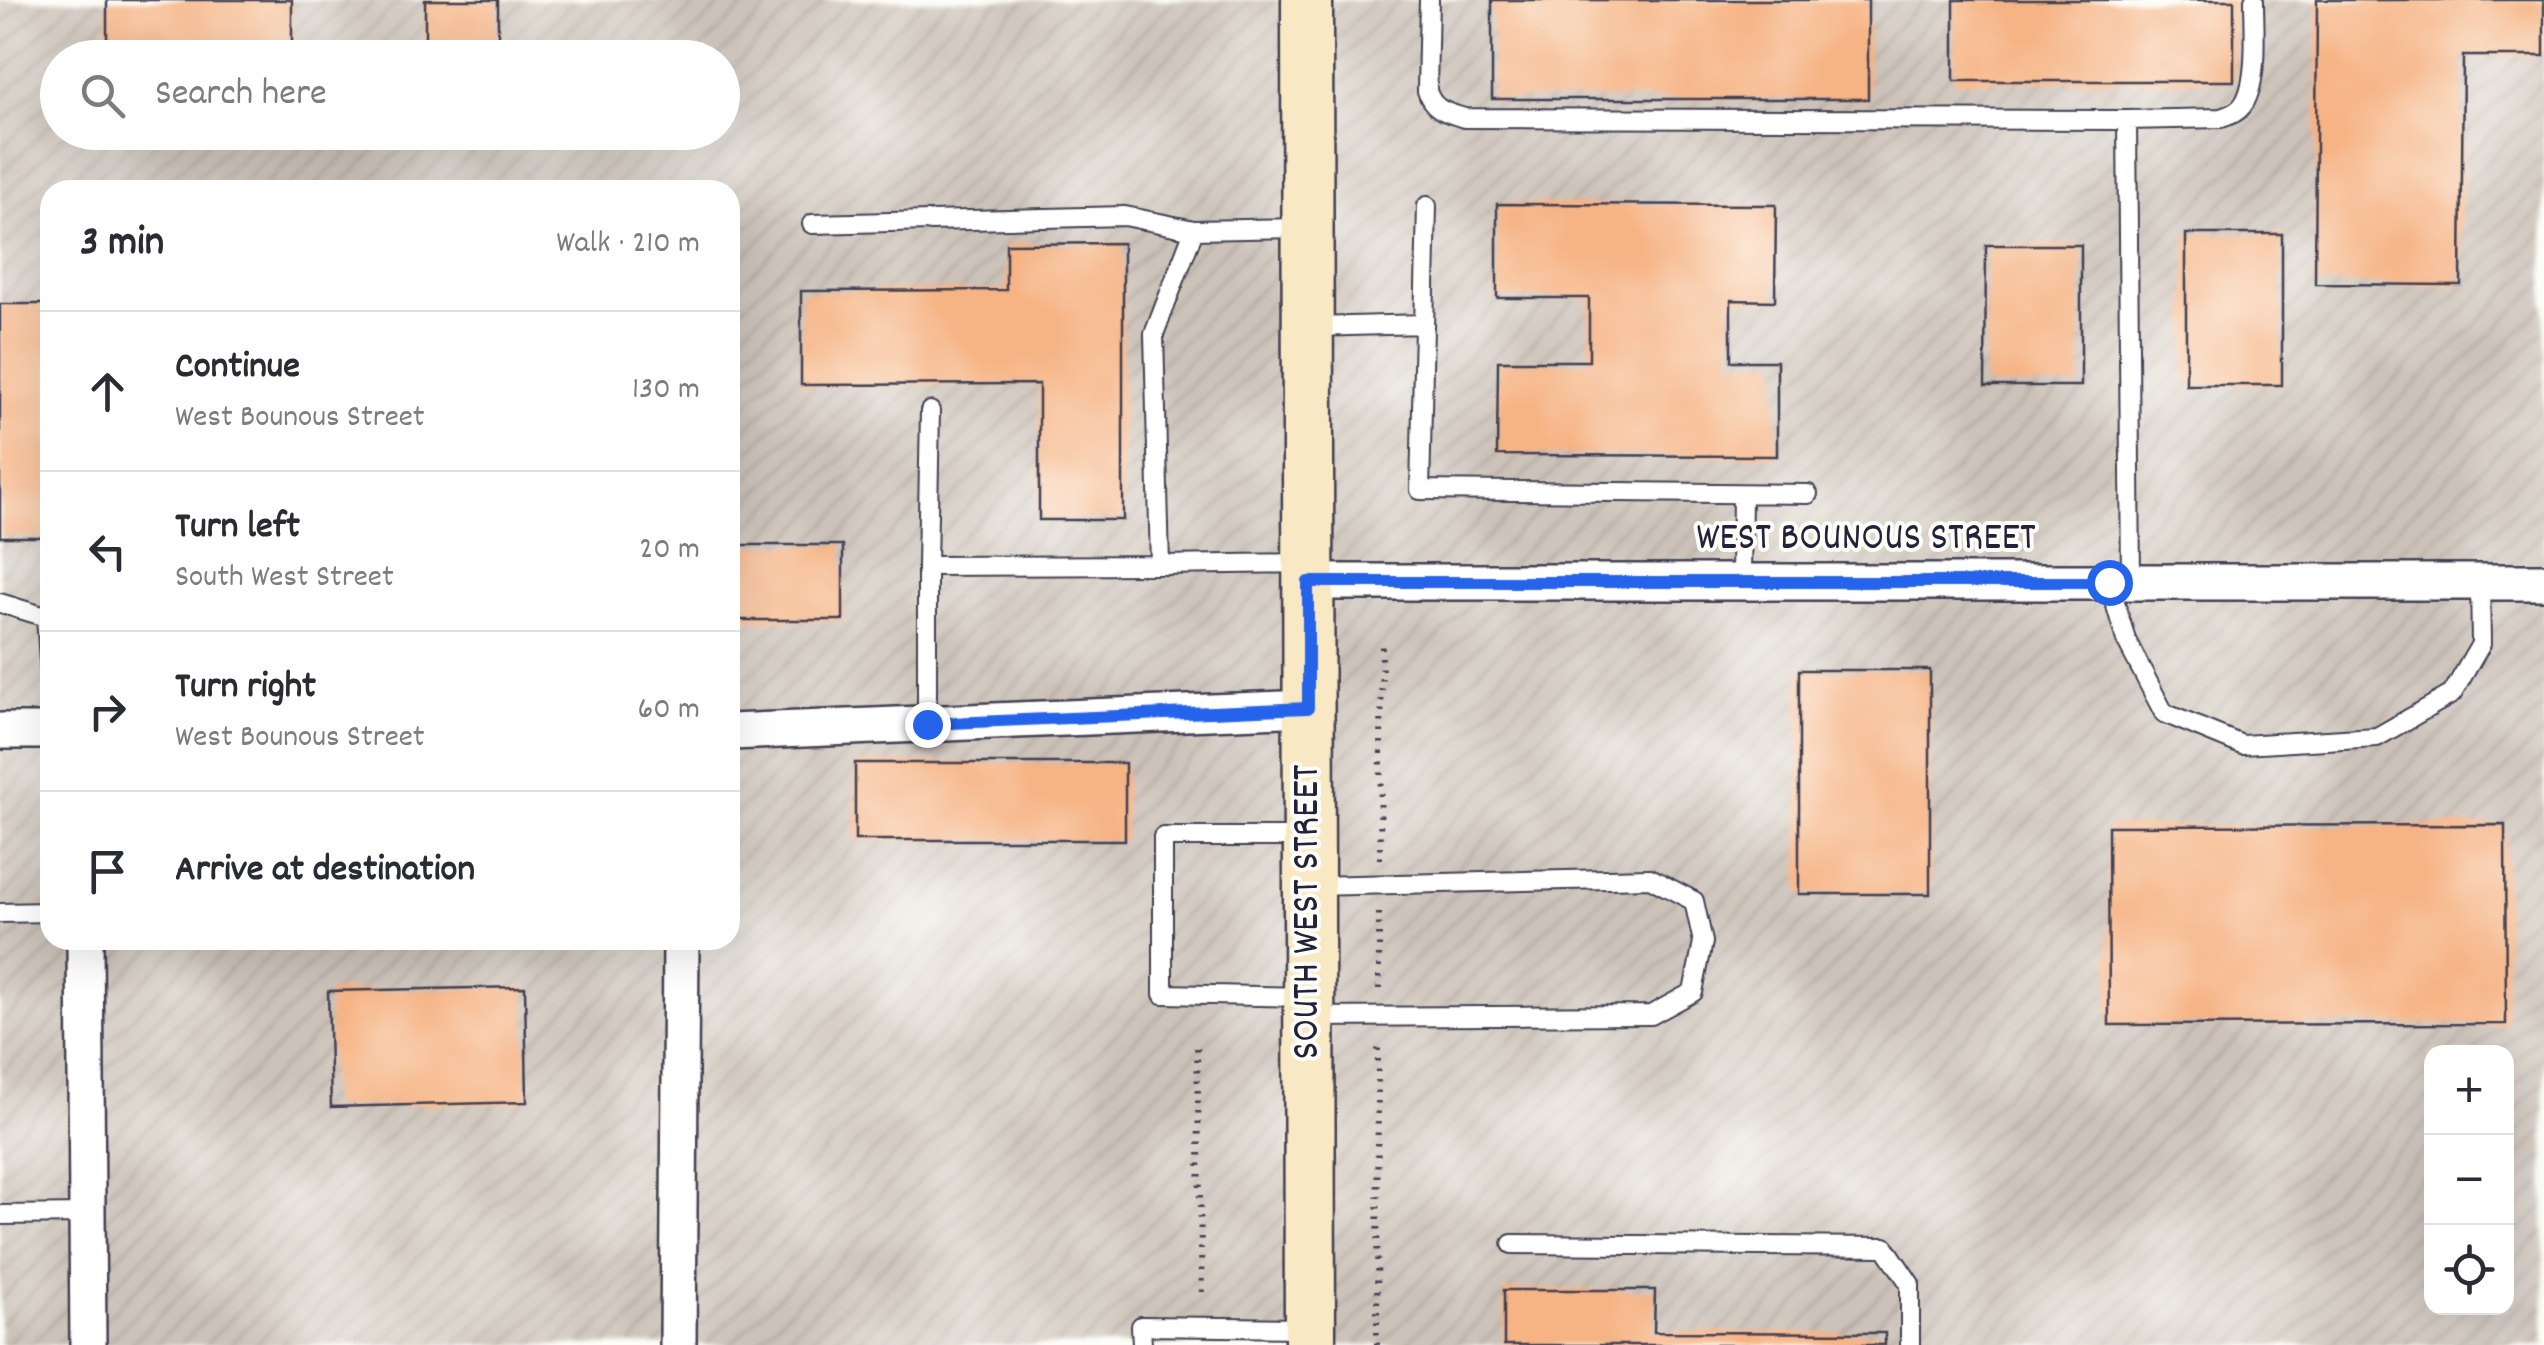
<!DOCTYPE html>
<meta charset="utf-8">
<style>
:root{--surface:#fff;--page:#f2f2f3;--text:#2b2b33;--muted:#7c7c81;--line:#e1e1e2}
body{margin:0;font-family:Dekko,sans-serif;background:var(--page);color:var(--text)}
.controls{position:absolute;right:30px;bottom:30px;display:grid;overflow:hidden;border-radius:20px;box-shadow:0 10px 40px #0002}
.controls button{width:90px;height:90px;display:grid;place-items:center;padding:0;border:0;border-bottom:2px solid var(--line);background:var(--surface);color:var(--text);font:50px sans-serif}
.stop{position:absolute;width:30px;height:30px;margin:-22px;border:8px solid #2563eb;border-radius:50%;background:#fff}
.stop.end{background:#2563eb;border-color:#fff;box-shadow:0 2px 10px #0008}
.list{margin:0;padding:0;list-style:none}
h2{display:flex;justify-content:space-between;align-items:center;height:130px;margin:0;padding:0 40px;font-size:42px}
h2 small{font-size:32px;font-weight:400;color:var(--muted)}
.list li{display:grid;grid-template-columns:65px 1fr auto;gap:30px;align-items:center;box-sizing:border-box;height:160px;padding:0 40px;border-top:2px solid var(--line)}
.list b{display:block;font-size:38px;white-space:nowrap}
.list p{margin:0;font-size:32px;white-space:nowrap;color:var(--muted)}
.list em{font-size:32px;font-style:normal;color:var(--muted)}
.icon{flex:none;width:55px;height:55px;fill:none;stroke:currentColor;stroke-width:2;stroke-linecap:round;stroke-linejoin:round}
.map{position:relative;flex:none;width:2544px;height:1345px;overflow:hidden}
.search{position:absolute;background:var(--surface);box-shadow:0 10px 40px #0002;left:40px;top:40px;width:700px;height:110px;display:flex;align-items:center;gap:25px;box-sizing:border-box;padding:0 35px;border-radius:55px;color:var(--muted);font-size:38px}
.panel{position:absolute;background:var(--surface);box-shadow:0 10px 40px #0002;left:40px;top:180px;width:700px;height:770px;border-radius:30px}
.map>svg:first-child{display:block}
</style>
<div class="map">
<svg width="2544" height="1345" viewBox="0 0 2544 1345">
<defs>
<pattern id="industrial-furrows" width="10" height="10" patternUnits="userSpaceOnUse" patternTransform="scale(2.5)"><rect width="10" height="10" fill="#ccc2b9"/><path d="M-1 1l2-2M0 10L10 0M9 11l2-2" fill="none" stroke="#afa6a0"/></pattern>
</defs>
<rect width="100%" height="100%" fill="#fdfcf7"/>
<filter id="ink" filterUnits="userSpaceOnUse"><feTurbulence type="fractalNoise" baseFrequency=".01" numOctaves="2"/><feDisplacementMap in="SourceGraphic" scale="20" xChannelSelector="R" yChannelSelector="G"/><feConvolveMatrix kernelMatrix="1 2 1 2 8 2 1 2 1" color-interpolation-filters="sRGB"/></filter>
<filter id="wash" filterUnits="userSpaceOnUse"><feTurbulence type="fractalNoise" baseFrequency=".0048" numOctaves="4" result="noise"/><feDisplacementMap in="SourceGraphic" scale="40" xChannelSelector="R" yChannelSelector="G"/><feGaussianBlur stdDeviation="2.25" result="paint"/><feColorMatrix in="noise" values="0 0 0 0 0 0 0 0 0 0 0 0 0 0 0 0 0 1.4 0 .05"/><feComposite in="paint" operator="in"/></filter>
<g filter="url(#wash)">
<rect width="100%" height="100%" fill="#f7e3cd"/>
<path fill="url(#industrial-furrows)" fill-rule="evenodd" d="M0,0H2544V1345H0ZM58,58H722V132H58ZM50,190H730V940H50ZM2432,1052H2506V1308H2432Z"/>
<g id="blocks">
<path fill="#f6b384" d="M107,0H292V58H107Z
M425,0H498V58H425Z
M1492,0H1868V99H1492Z
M1954,0H2234V81H1954Z
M2317,0H2544V56H2463L2461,285L2315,284Z
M425,132H498V145H425Z
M1497,204L1776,205L1775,301L1731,300V361H1777V456L1497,455L1498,361H1589V298H1497Z
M2186,234H2282V385H2186Z
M1123,243V520H1039V384L801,385V291L1006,290V244Z
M1986,245H2081V386H1985Z
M0,304H50V537H0Z
M730,545H843V620H730Z
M1799,670H1930V894H1799Z
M855,763H1125V840H855Z
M2505,825L2506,1024L2109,1025L2108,826Z
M525,987L527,1102L331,1107L328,991Z
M1504,1290H1655L1654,1332L1885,1333V1345H1504Z"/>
</g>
</g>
<g filter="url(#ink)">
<use href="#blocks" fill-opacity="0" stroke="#423f51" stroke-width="2.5"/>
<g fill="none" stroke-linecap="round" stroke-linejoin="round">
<defs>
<path id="lane" d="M1429,0L1427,91C1433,110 1446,112 1464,118L2127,120L2221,118C2229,115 2237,113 2242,106C2259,85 2254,27 2254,0
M2127,120L2131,582
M1427,206L1420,490L1808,494
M812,224L1125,216L1194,230
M1303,228L1194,230L1154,334L1160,565L1307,563
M1313,327L1424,324
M927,566L930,411
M1741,582L1742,494
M2109,582L2126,640L2164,713L2242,745L2377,737L2452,694L2481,644L2480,582
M0,603L46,617L50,675
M927,724V566L1160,565
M1304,837H1163V994L1308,997
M0,913L50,912
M1310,1017L1651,1015L1693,992L1703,942L1694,901L1650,878L1313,886
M0,1215L87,1214
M1512,1244L1885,1247L1910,1284V1345
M1142,1345L1141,1326L1307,1328"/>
<path id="street" d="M1308,582H2544
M0,731H50
M730,732L1308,708
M85,940L88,1345
M678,1345L681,940"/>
<path id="secondary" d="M1307,0L1310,1345"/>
</defs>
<use href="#lane" stroke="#423f51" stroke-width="22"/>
<use href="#street" stroke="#423f51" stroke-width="40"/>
<use href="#secondary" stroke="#423f51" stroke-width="55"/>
<path stroke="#423f51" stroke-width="6" stroke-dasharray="2.5 8" stroke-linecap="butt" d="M1380,859L1382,639
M1379,989V911
M1197,1048L1202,1299
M1377,1345L1378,1041"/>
<use href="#lane" stroke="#fff" stroke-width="18"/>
<use href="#street" stroke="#fff" stroke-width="35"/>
<use href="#secondary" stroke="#f8e8c3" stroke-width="50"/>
</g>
</g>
<g fill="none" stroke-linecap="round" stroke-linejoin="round" filter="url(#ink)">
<path stroke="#2563eb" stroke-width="12" d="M927,724L1308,708V582H2109"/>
</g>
<g text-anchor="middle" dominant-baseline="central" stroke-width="8" stroke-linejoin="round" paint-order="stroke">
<g font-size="40" fill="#22223b" stroke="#fdfcf7">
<text x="1866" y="540">WEST BOUNOUS STREET</text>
<text transform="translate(1309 912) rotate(-90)">SOUTH WEST STREET</text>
</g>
</g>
</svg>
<div class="controls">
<button>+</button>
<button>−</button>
<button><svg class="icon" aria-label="locate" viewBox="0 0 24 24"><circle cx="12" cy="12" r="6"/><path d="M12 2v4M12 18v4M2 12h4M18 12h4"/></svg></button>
</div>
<div class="stop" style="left:2109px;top:582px"></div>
<div class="stop end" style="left:927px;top:724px"></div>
<div class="search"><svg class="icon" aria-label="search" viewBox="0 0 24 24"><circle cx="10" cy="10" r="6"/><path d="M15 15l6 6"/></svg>Search here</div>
<section class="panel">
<h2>3 min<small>Walk · 210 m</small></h2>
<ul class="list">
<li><svg class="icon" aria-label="ahead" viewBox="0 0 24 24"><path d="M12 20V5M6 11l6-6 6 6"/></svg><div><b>Continue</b><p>West Bounous Street</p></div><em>130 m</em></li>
<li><svg class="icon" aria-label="left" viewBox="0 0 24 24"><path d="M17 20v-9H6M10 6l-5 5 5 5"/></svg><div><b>Turn left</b><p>South West Street</p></div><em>20 m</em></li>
<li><svg class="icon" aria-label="right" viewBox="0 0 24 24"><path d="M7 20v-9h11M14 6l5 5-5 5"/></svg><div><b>Turn right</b><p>West Bounous Street</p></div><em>60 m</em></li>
<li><svg class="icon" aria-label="arrive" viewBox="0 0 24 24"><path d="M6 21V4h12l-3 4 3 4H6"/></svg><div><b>Arrive at destination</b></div></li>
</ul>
</section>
</div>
